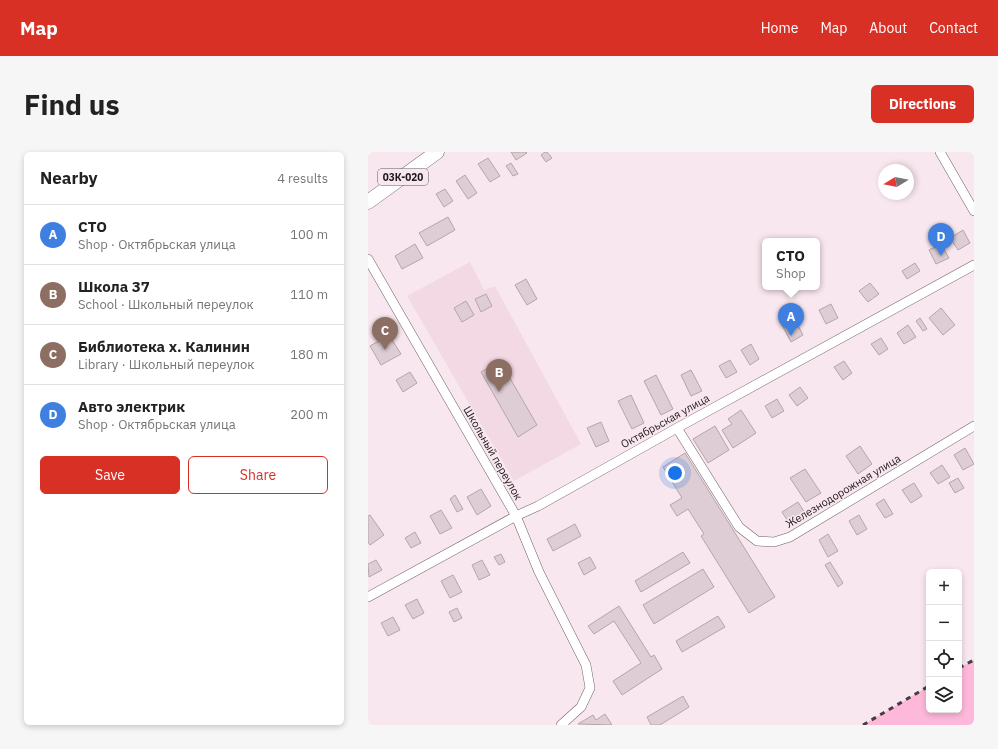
<!DOCTYPE html>
<meta charset="utf-8">
<style>
:root{--surface:#fff;--page:#f6f6f6;--text:#222;--muted:#767676;--line:#e0e0e0;--accent:#d93025}
body{margin:0;font-family:"IBM Plex Sans",sans-serif;background:var(--page);color:var(--text)}
.controls{position:absolute;right:12px;bottom:12px;display:grid;overflow:hidden;border-radius:6px;box-shadow:0 2px 6px #0003}
.controls button{width:36px;height:36px;display:grid;place-items:center;padding:0;border:0;border-bottom:1px solid var(--line);background:var(--surface);color:var(--text);font:20px sans-serif}
.compass{position:absolute;left:510px;top:12px;width:36px;height:36px;border-radius:50%;background:var(--surface);box-shadow:0 2px 6px #0003;rotate:260deg}
.you{position:absolute;left:307px;top:321px;width:14px;height:14px;margin:-10px;border:3px solid #fff;border-radius:50%;background:#1a73e8;box-shadow:0 0 0 6px #1a73e833}
.badge{display:grid;place-items:center;width:26px;height:26px;border-radius:50%;background:var(--accent);color:#fff;font-size:13px;font-weight:700}
.pin{position:absolute;translate:-50% -33px;filter:drop-shadow(0 1px 2px #0008)}
.pin::after{content:'';position:absolute;top:21px;width:14px;height:12px;background:inherit;clip-path:polygon(0 0,100% 0,50% 100%)}
.popup{position:absolute;left:394px;top:86px;width:58px;height:52px;box-sizing:border-box;display:grid;place-content:center;border-radius:6px;background:var(--surface);filter:drop-shadow(0 1px 3px #0005);font-size:13px;white-space:nowrap;color:var(--muted)}
.popup b{font-size:15px;color:var(--text)}
.popup::after{content:'';position:absolute;left:50%;top:100%;margin-left:-8px;border:8px solid transparent;border-top-color:var(--surface)}
.list{margin:0;padding:0;list-style:none}
h2{display:flex;justify-content:space-between;align-items:center;height:52px;margin:0;padding:0 16px;font-size:17px}
h2 small{font-size:13px;font-weight:400;color:var(--muted)}
.list li{display:grid;grid-template-columns:26px 1fr auto;gap:12px;align-items:center;box-sizing:border-box;height:60px;padding:0 16px;border-top:1px solid var(--line)}
.list b{display:block;font-size:15px;white-space:nowrap}
.list p{margin:0;font-size:13px;white-space:nowrap;color:var(--muted)}
.list em{font-size:13px;font-style:normal;color:var(--muted)}
.actions{display:flex;gap:8px;padding:12px 16px}
.actions a{flex:1;padding:9px 0;border:1px solid var(--accent);border-radius:6px;text-align:center;font-size:14px;color:var(--accent)}
.actions .main{background:var(--accent);color:#fff}
.icon{flex:none;width:22px;height:22px;fill:none;stroke:currentColor;stroke-width:2;stroke-linecap:round;stroke-linejoin:round}
.map{position:relative;flex:none;width:606px;height:573px;overflow:hidden;border-radius:6px}
header{display:flex;align-items:center;gap:24px;box-sizing:border-box;height:56px;padding:0 20px;background:var(--accent);color:#fff}
header strong{font-size:19px}
nav{display:flex;gap:22px;margin-inline-start:auto;font-size:14px}
.intro{display:flex;align-items:center;justify-content:space-between;box-sizing:border-box;height:96px;padding:0 24px}
h1{margin:0;font-size:28px}
.button{padding:10px 18px;border-radius:6px;background:var(--accent);color:#fff;font-size:14px;font-weight:700}
main{display:flex;gap:24px;padding:0 24px}
aside{flex:1;background:var(--surface);border-radius:6px;box-shadow:0 2px 6px #0003}
.map>svg:first-child{display:block}
</style>
<header>
<strong>Map</strong>
<nav><a>Home</a><a>Map</a><a>About</a><a>Contact</a></nav>
</header>
<div class="intro"><h1>Find us</h1><a class="button">Directions</a></div>
<main>
<aside>
<h2>Nearby<small>4 results</small></h2>
<ul class="list">
<li><span class="badge" style="background:#3f7fe0">A</span><div><b>СТО</b><p>Shop · Октябрьская улица</p></div><em>100 m</em></li>
<li><span class="badge" style="background:#8d6e63">B</span><div><b>Школа 37</b><p>School · Школьный переулок</p></div><em>110 m</em></li>
<li><span class="badge" style="background:#8d6e63">C</span><div><b>Библиотека х. Калинин</b><p>Library · Школьный переулок</p></div><em>180 m</em></li>
<li><span class="badge" style="background:#3f7fe0">D</span><div><b>Авто электрик</b><p>Shop · Октябрьская улица</p></div><em>200 m</em></li>
</ul>
<div class="actions"><a class="main">Save</a><a>Share</a></div>
</aside>
<div class="map">
<svg width="606" height="573" viewBox="0 0 606 573">
<rect width="100%" height="100%" fill="#f8e7ee"/>
<path fill="#f2d9e4" d="M102,110L116,138L127,134L213,292L146,329L39,144Z"/>
<path fill="#feb8da" d="M606,508V573H495L561,534V558H591V516Z"/>
<path fill="#decdd5" stroke="#b4a5ac" d="M143,0H158L159,1L148,8Z
M177,0H179L184,6L178,10L173,3Z
M120,6L132,24L122,30L110,12Z
M143,11L150,22L145,24L138,14Z
M97,23L109,41L100,47L88,29Z
M77,37L85,49L76,55L68,42Z
M80,65L87,78L59,94L51,81Z
M595,78L602,91L590,98L582,86Z
M47,92L55,106L34,117L27,104Z
M573,92L581,106L568,112L561,98Z
M547,111L552,119L539,127L534,119Z
M158,127L169,147L159,153L147,133Z
M502,131L511,142L500,150L491,139Z
M118,142L124,154L113,160L107,147Z
M98,149L106,163L94,170L86,156Z
M463,152L470,166L458,172L451,158Z
M573,156L587,173L575,183L561,166Z
M426,166L435,183L423,190L414,173Z
M552,166L559,177L555,179L548,169Z
M540,173L548,185L536,192L529,181Z
M21,183L33,202L13,213L2,194Z
M513,186L520,197L511,203L503,192Z
M383,192L391,207L382,213L373,198Z
M362,208L369,220L358,226L351,214Z
M132,209L169,273L150,285L113,220Z
M476,209L484,221L475,228L466,215Z
M323,218L334,239L323,244L313,223Z
M42,220L49,231L35,240L28,228Z
M288,223L305,257L293,263L276,229Z
M432,235L440,246L429,254L421,243Z
M263,243L276,271L264,277L250,249Z
M409,247L416,259L404,266L397,254Z
M373,258L388,281L365,296L354,278L364,272L360,267Z
M233,270L241,289L228,295L219,276Z
M347,274L361,298L340,311L325,287Z
M492,294L504,312L490,322L478,304Z
M597,296L606,312L595,318L586,303Z
M317,301L407,445L381,461L333,384L336,382L320,357L309,364L302,353L314,346L295,315Z
M574,313L582,325L570,332L562,321Z
M437,317L453,341L438,350L422,326Z
M590,326L596,336L587,341L581,331Z
M546,331L554,344L543,351L534,338Z
M113,337L123,354L109,363L99,345Z
M87,343L95,357L89,360L82,347Z
M516,347L525,362L517,366L508,352Z
M430,350L437,361L421,371L414,360Z
M73,358L84,376L72,382L62,364Z
M2,363L16,383L2,393L0,390V364Z
M491,363L499,377L489,383L481,369Z
M207,372L213,384L185,399L179,387Z
M47,380L53,391L43,396L37,386Z
M460,382L470,399L460,405L451,388Z
M315,400L322,411L273,440L267,429Z
M133,402L137,410L131,413L126,405Z
M222,405L228,416L216,423L210,411Z
M8,408L14,418L1,425L0,412Z
M114,408L122,423L111,428L104,413Z
M462,410L475,431L470,435L457,413Z
M335,417L346,435L286,472L275,453Z
M85,423L94,440L82,446L73,429Z
M49,447L56,461L45,467L37,453Z
M251,454L283,505L286,503L294,517L254,543L245,529L273,511L246,469L226,482L220,474Z
M89,456L94,466L86,470L81,460Z
M350,464L357,475L314,500L308,489Z
M25,465L32,478L20,484L13,471Z
M315,544L321,555L292,573H283L279,565Z
M237,562L244,573L210,572L225,563L228,568Z"/>
<g fill="none" stroke-linecap="round" stroke-linejoin="round">
<defs>
<path id="minor" d="M572,0L606,59
M0,107L148,364L171,420L218,513L222,536L213,555L193,573
M309,276L371,375L389,389L406,390L422,385L606,274
M0,445L148,364L170,354L309,276L606,113"/>
<path id="primary" d="M0,50L69,0"/>
</defs>
<use href="#minor" stroke="#6f6168" stroke-width="10"/>
<use href="#primary" stroke="#6f6168" stroke-width="15"/>
<use href="#minor" stroke="#fff" stroke-width="9"/>
<use href="#primary" stroke="#fff" stroke-width="14"/>
<path stroke="#453d41" stroke-width="3" stroke-dasharray="5 5" stroke-linecap="butt" d="M591,516L606,508
M495,573L561,534"/>
</g>
<g text-anchor="middle" dominant-baseline="central" stroke-width="3" stroke-linejoin="round" paint-order="stroke">
<rect fill="#f8e7ee" stroke="#5f555a" stroke-width="1" x="10" y="17" width="50" height="16" rx="3"/>
<g font-size="10" font-weight="bold" fill="#1d171a">
<text x="35" y="25">03К-020</text>
</g>
<g font-size="11" fill="#1d171a" stroke="#f8e7ee">
<text transform="translate(297 269) rotate(-29)">Октябрьская улица</text>
<text transform="translate(125 301) rotate(60)">Школьный переулок</text>
<text transform="translate(475 339) rotate(-31)">Железнодорожная улица</text>
</g>
</g>
</svg>
<div class="controls">
<button>+</button>
<button>−</button>
<button><svg class="icon" aria-label="locate" viewBox="0 0 24 24"><circle cx="12" cy="12" r="6"/><path d="M12 2v4M12 18v4M2 12h4M18 12h4"/></svg></button>
<button><svg class="icon" aria-label="layers" viewBox="0 0 24 24"><path d="M12 4l9 5-9 5-9-5zM3 14l9 5 9-5"/></svg></button>
</div>
<svg class="compass" viewBox="-18 -18 36 36"><path d="M0-13l5 13h-10z" fill="#e53935"/><path d="M0 13l5-13h-10z" fill="#767676"/></svg>
<div class="you"></div>
<div class="pin badge" style="left:423px;top:184px;background:#3f7fe0">A</div>
<div class="popup"><b>СТО</b>Shop</div>
<div class="pin badge" style="left:131px;top:240px;background:#8d6e63">B</div>
<div class="pin badge" style="left:17px;top:198px;background:#8d6e63">C</div>
<div class="pin badge" style="left:573px;top:104px;background:#3f7fe0">D</div>
</div>
</main>
